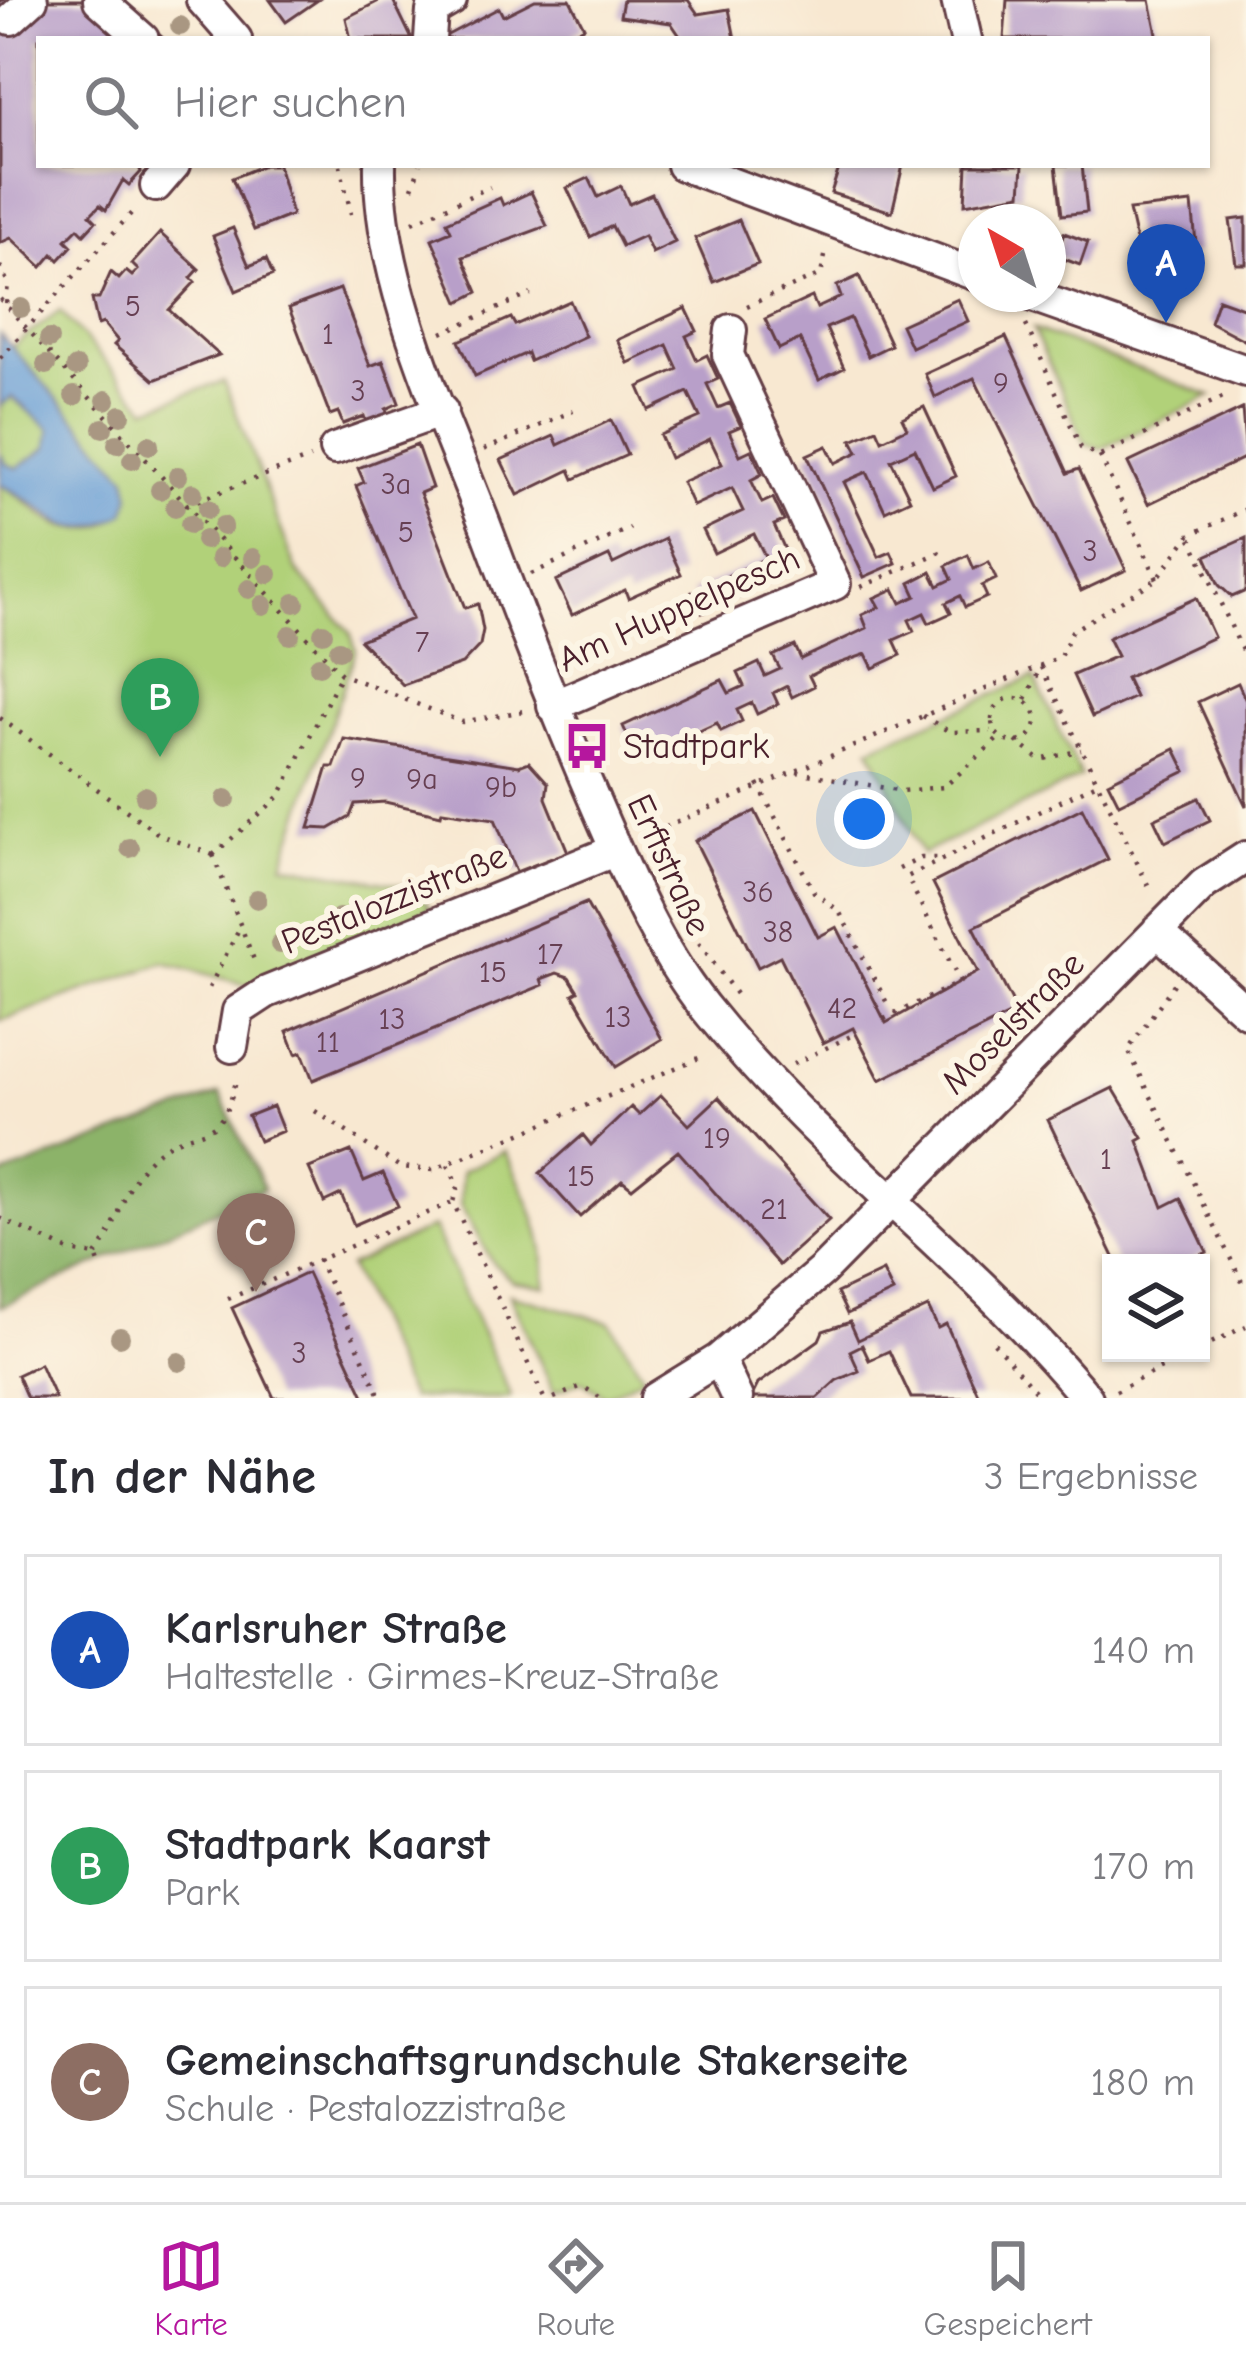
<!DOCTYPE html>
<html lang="de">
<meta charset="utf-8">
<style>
:root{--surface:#fff;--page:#f2f2f3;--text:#2b2b33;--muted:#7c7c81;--line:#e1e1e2;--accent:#b5179e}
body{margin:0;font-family:"Comic Neue",sans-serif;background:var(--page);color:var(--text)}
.controls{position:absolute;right:36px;bottom:36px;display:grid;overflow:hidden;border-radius:0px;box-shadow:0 3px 9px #0004}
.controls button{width:108px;height:108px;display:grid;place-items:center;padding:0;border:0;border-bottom:3px solid var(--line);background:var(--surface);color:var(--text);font:60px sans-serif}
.compass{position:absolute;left:958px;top:204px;width:108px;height:108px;border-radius:50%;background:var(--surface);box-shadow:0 3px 9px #0004;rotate:321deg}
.you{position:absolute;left:864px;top:819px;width:42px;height:42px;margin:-30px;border:9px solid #fff;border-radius:50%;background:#1a73e8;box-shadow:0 0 0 18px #1a73e833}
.badge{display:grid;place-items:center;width:78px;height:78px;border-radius:50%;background:var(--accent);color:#fff;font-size:39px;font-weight:700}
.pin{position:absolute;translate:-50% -99px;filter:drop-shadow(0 3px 6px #0008)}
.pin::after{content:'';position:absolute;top:63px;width:42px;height:36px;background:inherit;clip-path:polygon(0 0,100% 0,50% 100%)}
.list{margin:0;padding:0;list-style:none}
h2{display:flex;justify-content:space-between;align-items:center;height:156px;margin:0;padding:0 48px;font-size:51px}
h2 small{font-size:39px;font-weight:400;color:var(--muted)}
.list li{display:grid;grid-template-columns:78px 1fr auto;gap:36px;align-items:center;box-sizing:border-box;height:192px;margin:0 24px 24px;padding:0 24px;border:3px solid var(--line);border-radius:0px}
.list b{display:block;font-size:45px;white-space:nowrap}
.list p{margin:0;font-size:39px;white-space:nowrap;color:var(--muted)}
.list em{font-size:39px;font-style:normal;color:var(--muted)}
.icon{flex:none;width:66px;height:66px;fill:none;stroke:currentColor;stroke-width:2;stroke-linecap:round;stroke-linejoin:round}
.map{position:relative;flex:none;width:1246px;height:1398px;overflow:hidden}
.search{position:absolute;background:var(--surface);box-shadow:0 3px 9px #0004;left:36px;right:36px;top:36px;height:132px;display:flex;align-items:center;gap:30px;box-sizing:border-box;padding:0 42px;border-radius:0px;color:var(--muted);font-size:45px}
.sheet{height:804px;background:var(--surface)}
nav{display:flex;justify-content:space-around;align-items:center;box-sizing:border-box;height:168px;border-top:3px solid var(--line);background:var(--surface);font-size:33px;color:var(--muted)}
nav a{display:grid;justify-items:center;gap:6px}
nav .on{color:var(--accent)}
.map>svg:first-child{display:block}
</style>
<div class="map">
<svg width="1246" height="1398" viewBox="0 0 1246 1398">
<rect width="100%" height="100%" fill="#fcf5e5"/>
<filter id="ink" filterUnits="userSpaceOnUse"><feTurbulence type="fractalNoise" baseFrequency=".00833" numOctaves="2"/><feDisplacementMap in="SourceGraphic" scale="24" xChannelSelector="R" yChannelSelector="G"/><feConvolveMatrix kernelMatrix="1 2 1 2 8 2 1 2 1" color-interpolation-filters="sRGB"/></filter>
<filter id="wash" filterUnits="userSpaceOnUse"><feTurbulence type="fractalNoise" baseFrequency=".004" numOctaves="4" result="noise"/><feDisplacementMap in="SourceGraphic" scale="48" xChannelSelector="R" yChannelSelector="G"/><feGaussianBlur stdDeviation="2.7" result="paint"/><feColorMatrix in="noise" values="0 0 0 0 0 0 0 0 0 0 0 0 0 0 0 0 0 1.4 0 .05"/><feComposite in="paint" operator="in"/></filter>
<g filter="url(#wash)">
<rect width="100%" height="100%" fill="#f8e8d1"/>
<path fill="#b1d179" stroke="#7e7852" stroke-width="3" d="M60,311L147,408L224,381L297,571L350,632L356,650L283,864L418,888L430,909L250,986L164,962L0,1021V485C23,494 36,515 57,524C94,540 136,518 127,477L11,347Z
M1033,329L1211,396L1101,449L1085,443Z
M12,397L50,429L49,447L17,468L6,464L0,453V406Z
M1034,677L1081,777L922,854L870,748Z
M505,1151C527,1197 547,1234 545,1286L512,1281L492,1262L460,1204L462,1171Z
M433,1227L511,1396L507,1398H410L349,1266Z
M509,1294L610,1322L644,1376L606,1396L581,1381L554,1392Z"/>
<path fill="#8cb369" stroke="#6b694a" stroke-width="3" d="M220,1094L264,1189L0,1307V1176Z"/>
<path fill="#699fd6" stroke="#5a5f80" stroke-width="3" d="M0,334L127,477L131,495L125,513C59,551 54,506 0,485V453L6,464L17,468L48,447L50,429L12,397L0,406Z"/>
<g id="blocks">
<path fill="#b89fc9" d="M0,0H122L164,39H39V165H138L141,172L129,185L123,180L106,210L100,205L90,215L96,221L84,234L78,228L66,240L72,246L59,260L53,254L42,267L11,238L0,243Z
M270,0H318L286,22Z
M381,0H393L412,39H351L346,18Z
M535,0H570L584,27L572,34L575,39H440L499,8L503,16Z
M623,0H688L698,14L729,9L735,39H682L671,23L620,16Z
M1007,0H1150L1158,39H1004Z
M264,165H278L292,215L254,230L232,178Z
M840,165H903L892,212L831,193Z
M967,165H1023L1021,194L965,204Z
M1056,165H1082L1087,212L1062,215Z
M589,178L598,197L621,186L629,204L652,194L675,242L652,253L644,236L622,246L612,226L590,237L567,188Z
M531,192L547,226L463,257L478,292L459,302L432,239L451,231L447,222L500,198L503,205Z
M1192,203L1197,253L1166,256L1168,269L1143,272L1129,210Z
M1246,218V264H1236L1230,220Z
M739,220L758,264L714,282L695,238Z
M233,228L249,266L266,259L273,275L236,291L213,236Z
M160,233L199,269L191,278L195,282L169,310L219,355L154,380L114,345L118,341L103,323L98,325L92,299H99L111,272L119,279L126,271L132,276L138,270L132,264Z
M1064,233L1088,242L1080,265L1056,256Z
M859,276L891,345L868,356L850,318L826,328L844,368L819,380L800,339L779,349L765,319L812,297L817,308L841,297L837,286Z
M340,289L370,366L383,361L399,403L386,409L389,419L368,427L364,416L343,424L338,412L330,415L289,308Z
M958,299L968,321L911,347L901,325Z
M1218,299L1246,309V341L1210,322Z
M570,301L585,336L530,361L527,353L475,376L459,341L511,318L515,325Z
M686,308L697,331L686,336L697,360L707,355L718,379L707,384L718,408L730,403L741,426L729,431L740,455L751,450L762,474L751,480L762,503L773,498L784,521L774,525L794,570L702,613L692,592L766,558L754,534L714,553L703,530L743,511L732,488L693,506L682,482L722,464L710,439L670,458L660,435L700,417L688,392L649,410L639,387L678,369L667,345L628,363L617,340Z
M1006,337L1068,473L1079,469L1126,570L1081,591L974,378L935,397L925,374Z
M924,407L956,476L933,487L915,449L891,460L910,499L885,511L867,472L844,482L879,557L891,552L896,563L864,577L807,455L827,446L835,463L858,452L852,440L877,429L882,440L907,428L902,418Z
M1242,409L1246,457L1148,504L1128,463Z
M611,420L627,455L574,479L570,470L518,495L501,460L554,436L558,445Z
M417,445L432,488L420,493L465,608L478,604L483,630L480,645L462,664L403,685L360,640L412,619L356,486L364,482L358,468Z
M1246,538V591L1232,597L1219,585L1206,556Z
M665,539L681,574L628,598L625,590L572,615L556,581L609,556L613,564Z
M968,555L974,569L989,562L996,579L982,586L987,597L965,607L960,596L946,603L951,613L929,623L924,613L909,620L914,631L894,640L901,655L873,668L866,654L823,669L809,676L814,686L792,697L787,686L773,693L778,704L757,714L752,703L737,710L742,721L721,731L717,723L638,759L623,726L722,680L729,693L744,686L738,673L759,663L765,676L780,669L773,656L795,646L801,659L867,628L862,615L879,607L874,598L894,589L901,603L916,596L910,583L931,572L938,586L952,579L946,566Z
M1196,598L1214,637L1126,678L1135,697L1092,717L1073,675L1117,656L1108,638Z
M1238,683L1246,701V806L1198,702Z
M344,739L519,766L529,762L548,783L546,798L568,852L516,872L495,819L442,811L441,815L385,802L355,804L350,817L329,829L309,828L328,767H334Z
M1175,749L1186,771L1119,804L1108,782Z
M1199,798L1210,820L1165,842L1154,819Z
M1082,808L1108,859L974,927L1017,1011L880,1080L853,1028L823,1043L780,956L758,967L695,841L755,811L818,937L837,927L886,1023L978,972L933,883Z
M586,903L662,1039L616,1067L573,994L578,991L569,977L557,973L541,979L543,985L313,1080L302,1052L296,1054L287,1031Z
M1113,1088L1143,1138L1138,1141L1163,1207L1181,1198L1207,1252L1184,1263H1117L1048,1120Z
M661,1095L689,1125L719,1097L829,1220L779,1265L678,1151L632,1188L622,1180L580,1217L540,1173L583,1135L591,1145L631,1107L639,1115Z
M273,1106L283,1131L259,1141L248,1116Z
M351,1151L364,1181L383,1173L398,1206L354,1225L341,1194L324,1202L309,1168Z
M883,1271L893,1292L847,1314L837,1293Z
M307,1273L365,1398H274L232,1308Z
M928,1307L938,1328L946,1324L980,1398H911L889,1351L869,1360L862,1345L850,1351L859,1371L837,1380L817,1398H751L758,1384L819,1340L823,1331L850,1322L858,1340Z
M40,1364L55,1398H27L17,1375Z"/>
</g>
</g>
<g filter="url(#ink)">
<use href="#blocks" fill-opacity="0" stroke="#643d44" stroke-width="3"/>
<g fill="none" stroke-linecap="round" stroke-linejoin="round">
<defs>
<path id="minor" d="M99,0L143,39
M202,0L236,39
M957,0L966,39
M11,19L32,0
M430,39L432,11L451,0
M380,165C378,284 445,419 487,530C522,624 558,717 598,809C630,882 659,953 711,1015C824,1155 972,1260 1087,1398
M682,165L976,275
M156,186L174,165
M1027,294L1246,371
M335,449L442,411
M553,706L835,584L728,355L731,330
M1157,931L1246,1012
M232,1047L238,1011L267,992L616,850
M719,1359L737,1398
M656,1398L719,1359L822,1271L1204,884L1246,857"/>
</defs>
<use href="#minor" stroke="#643d44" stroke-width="36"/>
<path stroke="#643d44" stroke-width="4.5" stroke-dasharray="3 9" stroke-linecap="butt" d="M340,165L351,214
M412,188L420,165
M413,222L490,187
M0,266L8,283L6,305
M0,299L341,674L462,722L524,711
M747,306L821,274L826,252
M1026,325L1081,448L1100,456L1225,396
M442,333L531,294
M0,358L136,208
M484,450L573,411
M1100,456L1157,579
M186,505L310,458
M1191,538L1246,659
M531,574L630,528
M861,587L943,551
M1041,667L1152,893
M992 720a22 22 0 1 1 44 0a22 22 0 1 1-44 0Z
M1026,699L1041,667
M923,716L950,732L991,731
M0,718L160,835L213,855
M1016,741L1040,760L1081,750
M797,772L902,791L944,787L998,739
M758,784L814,892L839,911L887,1003
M643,837L1060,657L1072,631L1157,579L1190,535L1246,509
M213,855L280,796L341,674
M213,855L256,965
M899,869L921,858H939
M692,933L741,1001
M1174,984L1128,1050L1246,1290
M209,988L239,929
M884,1019L960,982L907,877L1097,783
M793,1064L855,1034
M315,1111L400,1167L433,1170L706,1055
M448,1165L458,1186L453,1202L544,1398
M0,1218L69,1251L96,1255L99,1263
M96,1255C119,1225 124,1182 153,1156C197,1119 220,1153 237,1077
M318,1259L381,1398
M228,1299L453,1202
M994,1343L1041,1398
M1201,1348L1246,1326
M1116,1391L1191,1353
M554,1398L582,1386L601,1398"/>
<use href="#minor" stroke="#fff" stroke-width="30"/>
</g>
<g fill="#a99782">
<circle cx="180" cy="26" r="10"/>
<circle cx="21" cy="308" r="10"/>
<circle cx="49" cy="339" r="10"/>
<circle cx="46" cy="365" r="10"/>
<circle cx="76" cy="367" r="10"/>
<circle cx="74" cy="396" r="10"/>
<circle cx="106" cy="400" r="10"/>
<circle cx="121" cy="415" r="10"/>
<circle cx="103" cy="428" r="10"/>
<circle cx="117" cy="444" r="10"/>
<circle cx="149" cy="445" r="10"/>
<circle cx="132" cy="460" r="10"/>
<circle cx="178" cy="476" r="10"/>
<circle cx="160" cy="490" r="10"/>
<circle cx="193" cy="493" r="10"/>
<circle cx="175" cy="507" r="10"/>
<circle cx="208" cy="509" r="10"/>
<circle cx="190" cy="524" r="10"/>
<circle cx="223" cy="526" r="10"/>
<circle cx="205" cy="540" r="10"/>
<circle cx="220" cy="558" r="10"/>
<circle cx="253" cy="558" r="10"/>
<circle cx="268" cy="574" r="10"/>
<circle cx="249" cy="589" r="10"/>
<circle cx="295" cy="603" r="10"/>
<circle cx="263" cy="605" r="10"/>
<circle cx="323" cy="633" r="10"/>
<circle cx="290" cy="635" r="10"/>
<circle cx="339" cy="650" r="10"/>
<circle cx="319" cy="666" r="10"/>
<circle cx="145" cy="796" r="10"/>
<circle cx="226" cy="799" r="10"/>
<circle cx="130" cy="848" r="10"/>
<circle cx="257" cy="899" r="10"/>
<circle cx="339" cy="918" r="10"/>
<circle cx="280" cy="944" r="10"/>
<circle cx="245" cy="1256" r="10"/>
<circle cx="120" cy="1337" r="10"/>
<circle cx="179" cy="1362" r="10"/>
</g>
</g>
<defs>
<symbol id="bus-bare" viewBox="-9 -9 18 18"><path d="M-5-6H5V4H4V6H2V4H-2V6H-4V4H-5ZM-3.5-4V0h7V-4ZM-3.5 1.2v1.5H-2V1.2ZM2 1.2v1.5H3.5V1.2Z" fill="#b5179e" stroke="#fcf5e5" stroke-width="2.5" paint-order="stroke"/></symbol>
</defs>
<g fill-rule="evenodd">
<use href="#bus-bare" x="554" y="713" width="66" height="66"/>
</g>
<g text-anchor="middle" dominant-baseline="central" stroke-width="12" stroke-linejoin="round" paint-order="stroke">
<g font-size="30" fill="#663f52">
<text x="133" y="306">5</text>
<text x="328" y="334">1</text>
<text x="1001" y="383">9</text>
<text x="358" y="391">3</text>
<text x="396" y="484">3a</text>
<text x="406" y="532">5</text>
<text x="1090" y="551">3</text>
<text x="422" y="642">7</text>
<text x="358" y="778">9</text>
<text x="422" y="779">9a</text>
<text x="501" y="787">9b</text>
<text x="758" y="892">36</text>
<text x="778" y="932">38</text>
<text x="550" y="954">17</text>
<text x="493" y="972">15</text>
<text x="842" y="1008">42</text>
<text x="618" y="1017">13</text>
<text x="392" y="1019">13</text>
<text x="328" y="1042">11</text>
<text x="717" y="1138">19</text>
<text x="1106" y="1159">1</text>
<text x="581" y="1176">15</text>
<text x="774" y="1209">21</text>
<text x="299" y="1353">3</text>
</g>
<g font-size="36" fill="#4a1f2b" stroke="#fcf5e5">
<text transform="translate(679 609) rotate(-24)">Am Huppelpesch</text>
<text transform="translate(669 865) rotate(65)">Erftstraße</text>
<text transform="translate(394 899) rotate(-22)">Pestalozzistraße</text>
<text transform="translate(1013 1023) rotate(-45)">Moselstraße</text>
</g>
<g font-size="36" fill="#4a1f2b" stroke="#fcf5e5" text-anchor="start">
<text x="623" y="746">Stadtpark</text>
</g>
</g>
</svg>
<div class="controls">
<button><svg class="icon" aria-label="layers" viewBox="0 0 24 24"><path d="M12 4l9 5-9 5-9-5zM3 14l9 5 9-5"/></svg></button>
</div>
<svg class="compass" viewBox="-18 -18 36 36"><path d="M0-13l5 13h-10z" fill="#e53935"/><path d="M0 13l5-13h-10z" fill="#7c7c81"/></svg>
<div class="you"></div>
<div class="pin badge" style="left:1166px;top:323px;background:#1a4fb4">A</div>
<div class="pin badge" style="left:160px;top:757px;background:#2e9e5b">B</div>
<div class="pin badge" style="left:256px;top:1292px;background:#8d6e63">C</div>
<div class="search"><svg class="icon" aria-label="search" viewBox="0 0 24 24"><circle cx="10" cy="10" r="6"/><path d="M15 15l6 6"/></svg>Hier suchen</div>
</div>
<section class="sheet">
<h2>In der Nähe<small>3 Ergebnisse</small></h2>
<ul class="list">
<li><span class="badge" style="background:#1a4fb4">A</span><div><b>Karlsruher Straße</b><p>Haltestelle · Girmes-Kreuz-Straße</p></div><em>140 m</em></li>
<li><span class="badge" style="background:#2e9e5b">B</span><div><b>Stadtpark Kaarst</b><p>Park</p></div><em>170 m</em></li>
<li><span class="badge" style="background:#8d6e63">C</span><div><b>Gemeinschaftsgrundschule Stakerseite</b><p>Schule · Pestalozzistraße</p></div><em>180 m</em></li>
</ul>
</section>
<nav>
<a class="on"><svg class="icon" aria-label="map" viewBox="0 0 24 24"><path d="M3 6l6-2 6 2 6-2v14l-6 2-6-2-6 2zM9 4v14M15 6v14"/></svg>Karte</a>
<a><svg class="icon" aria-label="directions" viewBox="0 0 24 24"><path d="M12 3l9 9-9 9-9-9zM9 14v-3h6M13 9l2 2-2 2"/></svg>Route</a>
<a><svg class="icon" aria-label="saved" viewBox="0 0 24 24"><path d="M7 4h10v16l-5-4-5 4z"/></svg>Gespeichert</a>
</nav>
